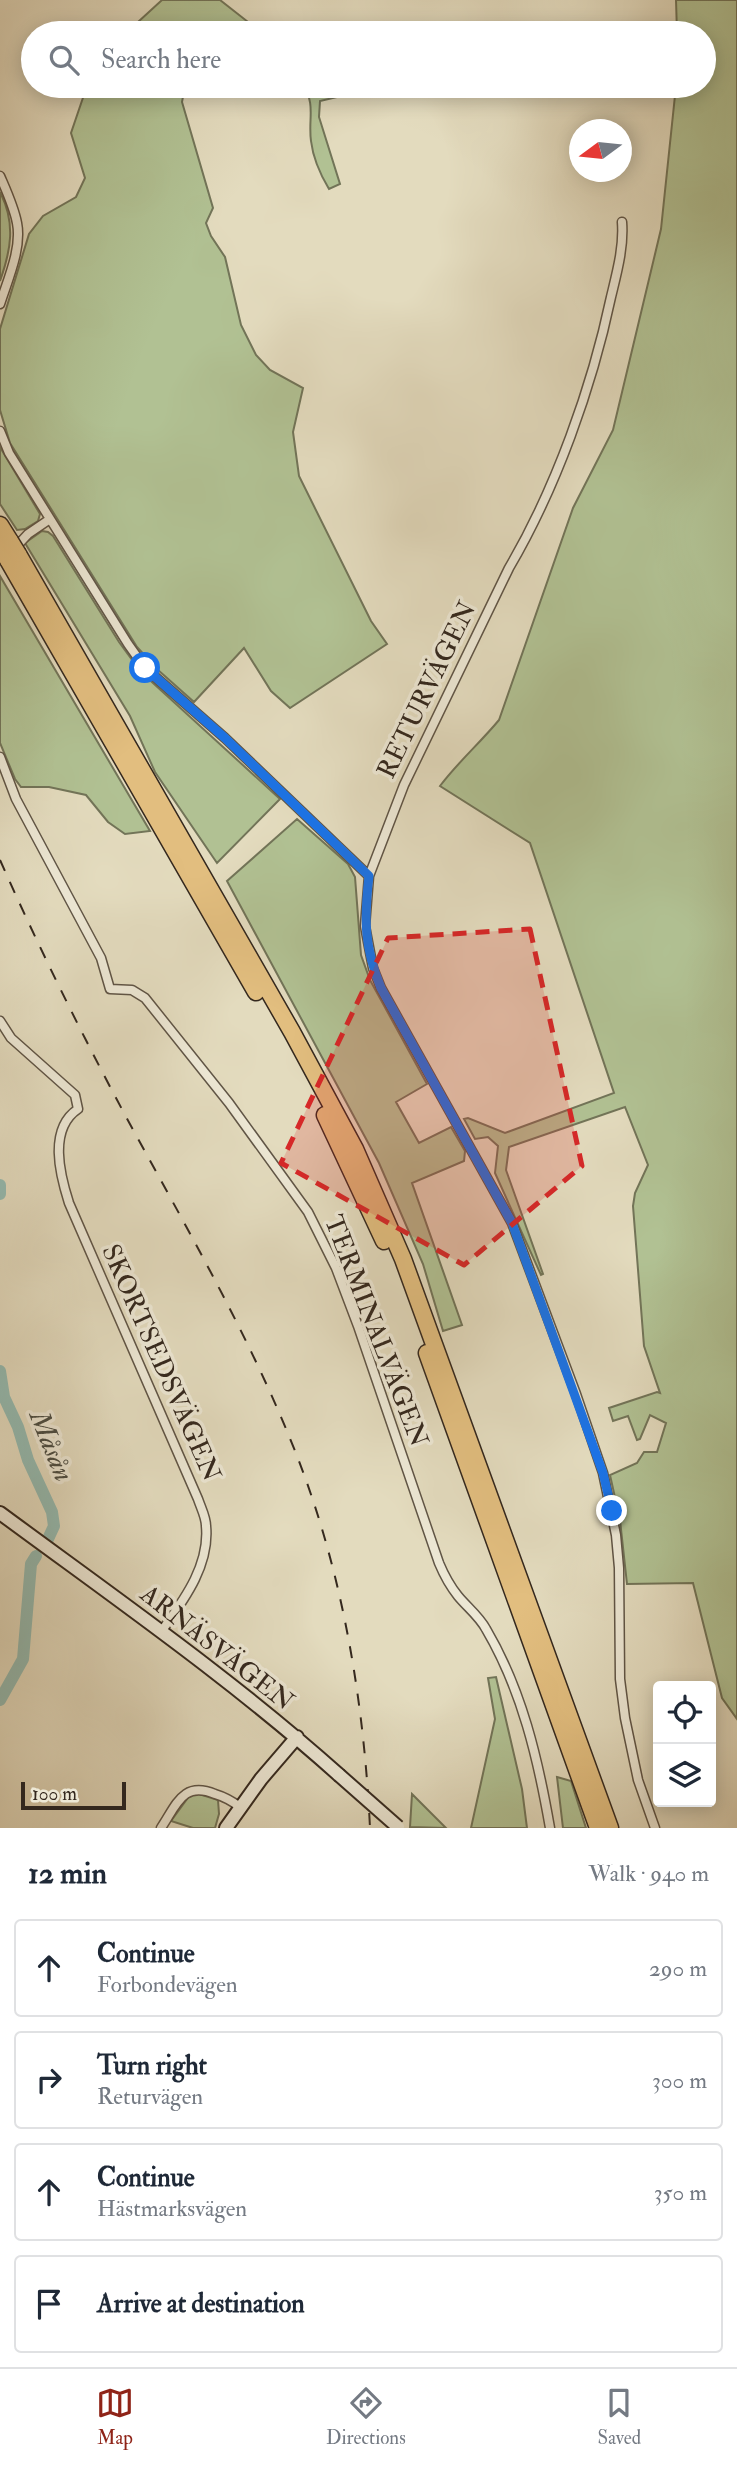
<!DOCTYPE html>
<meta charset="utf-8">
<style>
:root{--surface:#fff;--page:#f6f6f7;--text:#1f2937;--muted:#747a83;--line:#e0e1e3;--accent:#8f2418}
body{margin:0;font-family:"IM FELL Double Pica",serif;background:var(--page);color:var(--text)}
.controls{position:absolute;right:21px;bottom:21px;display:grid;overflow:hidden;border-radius:7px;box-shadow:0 4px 18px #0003}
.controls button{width:63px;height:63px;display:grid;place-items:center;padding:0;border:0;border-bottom:2px solid var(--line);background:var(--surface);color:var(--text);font:35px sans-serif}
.compass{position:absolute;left:569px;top:119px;width:63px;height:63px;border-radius:50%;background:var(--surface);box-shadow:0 4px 18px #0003;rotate:255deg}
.scale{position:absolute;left:21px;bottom:18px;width:105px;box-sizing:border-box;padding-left:7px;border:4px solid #34281e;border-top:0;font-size:19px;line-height:24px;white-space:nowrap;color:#34281e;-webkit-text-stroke:5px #ede8d5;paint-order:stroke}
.stop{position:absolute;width:21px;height:21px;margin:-16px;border:5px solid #1a73e8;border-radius:50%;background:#fff}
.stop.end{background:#1a73e8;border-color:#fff;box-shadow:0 2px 7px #0008}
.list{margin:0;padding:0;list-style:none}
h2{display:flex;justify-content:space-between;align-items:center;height:91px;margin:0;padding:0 28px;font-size:30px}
h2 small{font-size:23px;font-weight:400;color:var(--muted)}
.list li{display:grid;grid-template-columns:46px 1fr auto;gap:21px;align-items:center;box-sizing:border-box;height:98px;margin:0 14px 14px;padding:0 14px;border:2px solid var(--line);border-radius:7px}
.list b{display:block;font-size:26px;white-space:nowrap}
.list p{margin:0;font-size:23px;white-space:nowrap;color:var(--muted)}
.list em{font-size:23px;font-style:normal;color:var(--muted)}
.icon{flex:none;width:38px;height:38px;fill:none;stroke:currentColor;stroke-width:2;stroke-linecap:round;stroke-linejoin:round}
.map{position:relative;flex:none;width:737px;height:1828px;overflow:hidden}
.search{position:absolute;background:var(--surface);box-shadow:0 4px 18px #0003;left:21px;right:21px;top:21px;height:77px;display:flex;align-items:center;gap:18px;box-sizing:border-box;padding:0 24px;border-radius:38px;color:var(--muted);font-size:26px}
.sheet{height:539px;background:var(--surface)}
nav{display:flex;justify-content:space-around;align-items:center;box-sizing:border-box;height:98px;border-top:2px solid var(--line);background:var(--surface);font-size:19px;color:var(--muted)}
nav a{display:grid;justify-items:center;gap:4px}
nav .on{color:var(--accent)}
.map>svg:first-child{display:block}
</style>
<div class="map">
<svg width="737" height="1828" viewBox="0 0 737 1828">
<rect width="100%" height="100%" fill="#e3dbbe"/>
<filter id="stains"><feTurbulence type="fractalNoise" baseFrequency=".00286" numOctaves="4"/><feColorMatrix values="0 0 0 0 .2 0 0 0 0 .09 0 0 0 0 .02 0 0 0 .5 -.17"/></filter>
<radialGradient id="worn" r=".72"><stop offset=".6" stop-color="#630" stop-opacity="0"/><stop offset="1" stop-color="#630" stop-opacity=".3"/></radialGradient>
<path fill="#b1c193" stroke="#727458" stroke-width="2" d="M162,0H220L248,22L273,33H126Z
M676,0H737V1719L722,1698L693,1583L627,1584L620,1520L610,1475L637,1463L644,1452H657L666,1423L650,1415L640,1439L637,1440L628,1416L613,1421L609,1408L657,1392L660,1393L644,1346L633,1206L635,1193L648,1165L625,1107L509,1147L506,1170L543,1274L541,1275L495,1173L498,1146L488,1137L475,1139L464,1119L468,1118L505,1133L614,1093L530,843L440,786C458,762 480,743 499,720L573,508L613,430L661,229L676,86H704V33H677Z
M87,86H185L182,102L213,208L206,223L211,236L225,257L241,325L256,355L270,370L303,388L293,432L299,476L371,621L387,644L290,708L271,691L244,648L194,702L158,670L137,647L10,443L0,410V329L29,234L43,216L76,197L85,178L71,133Z
M303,86H356L358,92L320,101L319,117L340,184L329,189C320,174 313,158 311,141C308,120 316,103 303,86Z
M0,192C16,223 11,250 0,281Z
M0,447L40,514L38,521L25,529L17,530L0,504Z
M42,531L48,532L53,536L119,642L141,672L280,799L217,863L155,772L130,716L25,543Z
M0,576L150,831L125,834L108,822L86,795L49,787H21L15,779L0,743Z
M297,819L348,864L355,877L361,955L370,980L427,1084L396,1102L419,1143L451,1127L465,1151L464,1161L412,1183L462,1325L443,1331L423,1264L379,1163L227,881Z
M496,1677L522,1789L527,1828H471L495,1719L488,1678Z
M557,1777L571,1781L586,1828H563Z
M196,1793L218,1800L219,1814L215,1828H193L171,1821L190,1795Z
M412,1794L446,1828L410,1827Z"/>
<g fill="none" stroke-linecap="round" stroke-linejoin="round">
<path stroke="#95bbb1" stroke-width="12" d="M0,1185V1194
M0,1371L4,1397L18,1427L28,1460L52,1512L54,1526L48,1539
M0,1700L23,1659L31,1564L36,1556"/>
<defs>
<path id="street" d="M0,176C6,190 14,207 17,223C22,248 8,279 0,304
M622,222C624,247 617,272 611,297C592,387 556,488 509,568L404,785L369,876L365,926L373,968L381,988L512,1223L576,1394L603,1473L616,1535L619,1568L620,1679L625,1718L638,1780L655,1828
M0,431L9,453L128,644L145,668L225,738L369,876
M14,549L28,534L50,519
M0,757L16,799L101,958L110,989L132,990L145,998L229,1103L308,1212L336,1268L358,1326L439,1563C444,1575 450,1586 458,1596C467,1607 479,1616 486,1629C522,1690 538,1759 550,1828
M0,1021L11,1038L75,1095L78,1109C48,1129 60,1175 69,1203L198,1499C201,1508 206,1517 206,1526C210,1566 183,1601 161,1632
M161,1828C177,1804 183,1781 215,1794C225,1797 232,1801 240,1807"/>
<path id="secondary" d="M0,1513C115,1598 233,1680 339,1775
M226,1828L261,1779L297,1737"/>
<path id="highway" d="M0,525L10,541
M18,554L292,1032L355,1149L403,1259L610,1828
M8,560L256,992
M325,1115L384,1241
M427,1353L598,1828"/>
</defs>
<use href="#street" stroke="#605546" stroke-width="11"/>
<use href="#secondary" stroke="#34281e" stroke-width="16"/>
<use href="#highway" stroke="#34281e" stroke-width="19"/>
<use href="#street" stroke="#ede8d5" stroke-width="8"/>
<use href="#secondary" stroke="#ede8d5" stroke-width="12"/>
<use href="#highway" stroke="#e2be7f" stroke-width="16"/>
<path stroke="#34281e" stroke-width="2" stroke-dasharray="12 12" stroke-linecap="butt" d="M0,860C40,950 84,1039 131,1126C190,1234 252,1341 297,1456C343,1574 364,1702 370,1828"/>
<defs>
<path id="secondary-bridge" d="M339,1775L398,1827"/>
<path id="highway-bridge" d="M10,541L18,554
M1,548L8,560"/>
</defs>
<use href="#secondary-bridge" stroke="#34281e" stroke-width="16" stroke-linecap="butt"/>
<use href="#highway-bridge" stroke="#34281e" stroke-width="19" stroke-linecap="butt"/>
<use href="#secondary-bridge" stroke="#ede8d5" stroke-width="12"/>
<use href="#highway-bridge" stroke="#e2be7f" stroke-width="16"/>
</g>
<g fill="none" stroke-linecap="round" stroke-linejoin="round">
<path stroke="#1a73e8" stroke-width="9" d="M145,668L225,738L369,876C364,919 364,947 381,988L512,1223L603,1473L612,1511"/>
</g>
<path fill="#d62828" fill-opacity="0.2" stroke="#d62828" stroke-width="5" stroke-dasharray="14 9" stroke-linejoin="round" d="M530,929L582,1166L464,1265L281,1163L388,938Z"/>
<g text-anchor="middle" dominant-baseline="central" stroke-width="7" stroke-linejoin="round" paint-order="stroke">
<g font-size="26" fill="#34281e" stroke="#ede8d5">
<text transform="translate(427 690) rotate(-64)">RETURVÄGEN</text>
<text transform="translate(376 1331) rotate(69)">TERMINALVÄGEN</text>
<text transform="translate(161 1363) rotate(66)">SKORTSEDSVÄGEN</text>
<text transform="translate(217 1648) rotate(38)">ARNÄSVÄGEN</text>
</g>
<g font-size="28" font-style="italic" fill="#4c4d43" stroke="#ede8d5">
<text transform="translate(51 1446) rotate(68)">Måsån</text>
</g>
</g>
<rect width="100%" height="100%" filter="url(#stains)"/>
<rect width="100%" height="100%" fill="url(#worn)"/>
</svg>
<div class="controls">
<button><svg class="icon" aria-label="locate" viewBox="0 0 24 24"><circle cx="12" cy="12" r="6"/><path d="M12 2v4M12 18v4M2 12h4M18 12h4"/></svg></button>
<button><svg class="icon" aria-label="layers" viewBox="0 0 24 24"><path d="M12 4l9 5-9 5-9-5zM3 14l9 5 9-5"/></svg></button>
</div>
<svg class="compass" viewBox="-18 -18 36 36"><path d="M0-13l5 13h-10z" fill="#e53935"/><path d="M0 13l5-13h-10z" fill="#747a83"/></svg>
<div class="scale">100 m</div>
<div class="stop" style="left:145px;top:668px"></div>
<div class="stop end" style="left:612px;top:1511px"></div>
<div class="search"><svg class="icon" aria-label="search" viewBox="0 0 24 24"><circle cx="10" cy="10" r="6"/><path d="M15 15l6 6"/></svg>Search here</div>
</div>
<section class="sheet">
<h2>12 min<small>Walk · 940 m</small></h2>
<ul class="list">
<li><svg class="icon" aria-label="ahead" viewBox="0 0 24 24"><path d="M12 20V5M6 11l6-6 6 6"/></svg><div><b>Continue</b><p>Forbondevägen</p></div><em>290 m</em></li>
<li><svg class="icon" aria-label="right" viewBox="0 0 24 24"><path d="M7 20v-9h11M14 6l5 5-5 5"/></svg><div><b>Turn right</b><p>Returvägen</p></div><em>300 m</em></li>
<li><svg class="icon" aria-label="ahead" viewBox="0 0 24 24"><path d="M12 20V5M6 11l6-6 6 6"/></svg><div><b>Continue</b><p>Hästmarksvägen</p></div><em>350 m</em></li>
<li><svg class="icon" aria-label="arrive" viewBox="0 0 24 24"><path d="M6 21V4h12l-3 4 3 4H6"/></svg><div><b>Arrive at destination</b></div></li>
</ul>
</section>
<nav>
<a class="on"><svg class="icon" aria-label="map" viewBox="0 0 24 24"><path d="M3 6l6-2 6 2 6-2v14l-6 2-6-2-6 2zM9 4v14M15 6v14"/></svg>Map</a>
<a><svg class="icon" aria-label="directions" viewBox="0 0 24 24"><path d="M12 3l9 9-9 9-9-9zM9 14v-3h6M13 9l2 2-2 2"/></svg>Directions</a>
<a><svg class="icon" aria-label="saved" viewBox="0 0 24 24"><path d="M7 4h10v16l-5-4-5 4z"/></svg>Saved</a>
</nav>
